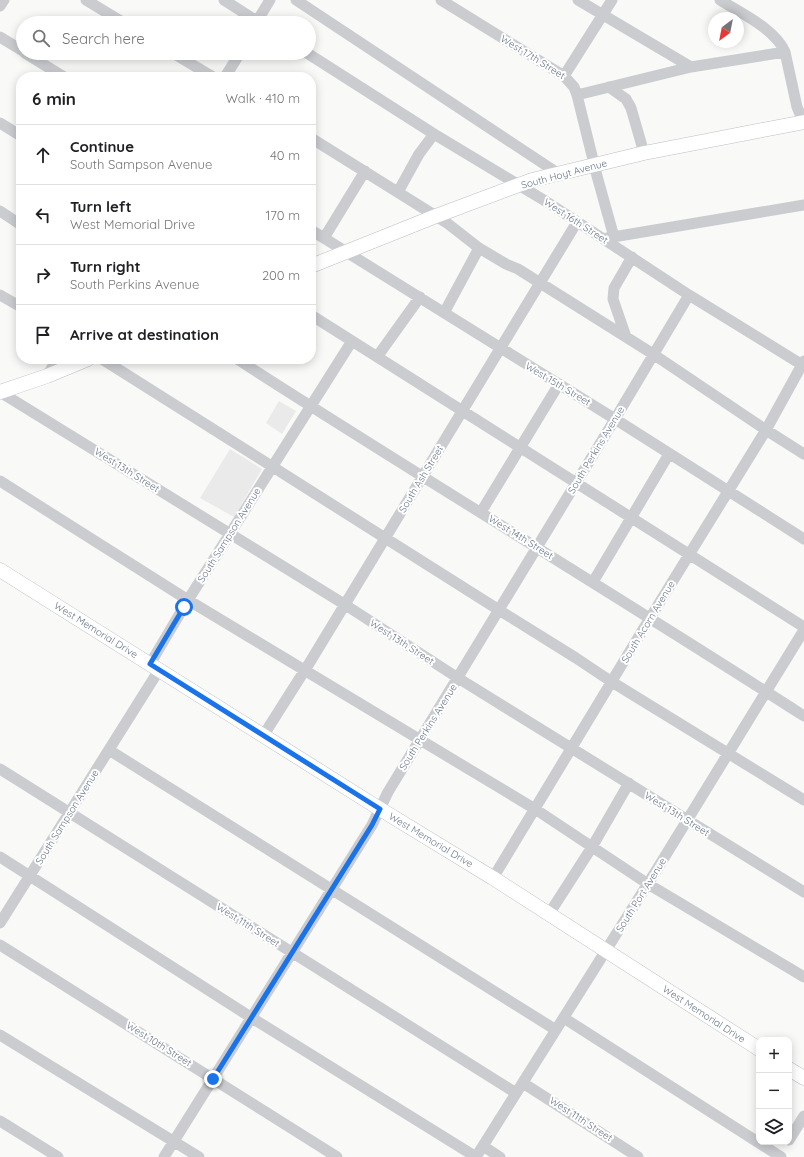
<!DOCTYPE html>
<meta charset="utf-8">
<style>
:root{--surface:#fff;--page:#f6f6f6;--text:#202124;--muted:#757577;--line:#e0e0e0}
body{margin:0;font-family:Quicksand,sans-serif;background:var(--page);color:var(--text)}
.controls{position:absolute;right:12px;bottom:12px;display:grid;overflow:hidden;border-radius:8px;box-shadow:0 2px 10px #0003}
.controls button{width:36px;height:36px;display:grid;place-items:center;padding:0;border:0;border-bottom:1px solid var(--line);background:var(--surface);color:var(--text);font:20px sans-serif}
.compass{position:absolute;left:708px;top:12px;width:36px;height:36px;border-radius:50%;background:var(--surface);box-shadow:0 2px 10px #0003;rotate:212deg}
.stop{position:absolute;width:12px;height:12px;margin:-9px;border:3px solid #1a73e8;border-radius:50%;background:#fff}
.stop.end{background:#1a73e8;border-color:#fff;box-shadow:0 1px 4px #0008}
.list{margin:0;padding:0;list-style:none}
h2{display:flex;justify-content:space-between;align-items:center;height:52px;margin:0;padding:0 16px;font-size:17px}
h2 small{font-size:13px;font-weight:400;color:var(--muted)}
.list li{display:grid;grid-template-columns:26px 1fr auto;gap:12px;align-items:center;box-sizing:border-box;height:60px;padding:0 16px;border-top:1px solid var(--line)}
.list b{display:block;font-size:15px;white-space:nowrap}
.list p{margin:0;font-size:13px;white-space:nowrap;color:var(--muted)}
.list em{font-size:13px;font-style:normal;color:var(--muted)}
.icon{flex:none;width:22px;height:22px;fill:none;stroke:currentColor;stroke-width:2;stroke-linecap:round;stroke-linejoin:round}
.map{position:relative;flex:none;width:804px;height:1157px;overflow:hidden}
.search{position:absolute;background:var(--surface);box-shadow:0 2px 10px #0003;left:16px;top:16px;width:300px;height:44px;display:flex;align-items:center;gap:10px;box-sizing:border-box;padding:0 14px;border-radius:22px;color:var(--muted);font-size:15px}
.panel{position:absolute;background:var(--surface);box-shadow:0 2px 10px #0003;left:16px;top:72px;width:300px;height:292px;border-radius:16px}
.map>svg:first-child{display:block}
</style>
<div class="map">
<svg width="804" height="1157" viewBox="0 0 804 1157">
<rect width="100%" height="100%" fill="#f9f9f7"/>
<path fill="#eaeaea" d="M279,401L296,411L282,434L266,423Z
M230,449L262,469L234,517L200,498Z"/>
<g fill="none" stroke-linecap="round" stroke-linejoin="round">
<defs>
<path id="major" d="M311,266L436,216L532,180L644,153L804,122
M0,392L47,376L88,359
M0,570L380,809L493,878L759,1049
M789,1069L804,1078"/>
</defs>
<use href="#major" stroke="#bcbfc4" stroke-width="15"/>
<path stroke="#caccd0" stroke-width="11" d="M86,0L124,23
M224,0L260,23
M296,0L559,174
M441,0L564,76L574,87L577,95L597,176L614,237
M578,0L691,67L785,52
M720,0C741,13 775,29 785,52L797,107L804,123
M0,6L4,0
M256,23L270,0
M0,37L23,51
M25,53L64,77
M173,53L213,77
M307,53L434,134L547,202L689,295L804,366
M564,76L612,0
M225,77L240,53
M609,87L626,99L631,108L644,153
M577,95L691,67
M0,123L21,136
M311,138L447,223L479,248L506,264L518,269L653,354L766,430L804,454
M398,192L419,154L434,134
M0,211L21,225
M311,230L615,419L804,539
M324,238L365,171
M607,238L804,205
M0,295L21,307
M444,313L479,248
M311,315L804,627
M626,337L613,299L614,288L632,257
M377,357L420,297
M102,359L499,610L576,658L612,682L804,800
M237,359C425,480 616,595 804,716
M47,376L57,359
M0,392L344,604L458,678L804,892
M0,481L188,600L535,809L648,884L804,977
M481,512L559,384
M593,582L669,454
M150,664L188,600L352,341
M263,736L310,662L577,222
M109,750L556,1030
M0,769L516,1093
M0,857L252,1018L476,1157
M493,878L650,618L766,430L804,361
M549,914L592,847L629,783
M0,923L159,670
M0,945L337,1157
M564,1018L781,1157
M0,1035L199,1157
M523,1083L638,1157
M0,1121L58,1157
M789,1140L804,1116
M483,1146L500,1157
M164,1157L372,825L388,792L615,419L689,295
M476,1157L659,866L804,630"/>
<use href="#major" stroke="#fff" stroke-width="14"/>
</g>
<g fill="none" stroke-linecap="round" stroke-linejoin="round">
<path stroke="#1a73e8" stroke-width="5" d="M184,607L150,664L380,809L372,825L213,1079"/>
</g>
<g text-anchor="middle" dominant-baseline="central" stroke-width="4" stroke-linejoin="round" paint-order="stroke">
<g font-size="10" fill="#687589" stroke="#fff">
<text transform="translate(533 57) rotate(32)">West 17th Street</text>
<text transform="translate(564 174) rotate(-15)">South Hoyt Avenue</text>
<text transform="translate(576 221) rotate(33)">West 16th Street</text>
<text transform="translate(558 384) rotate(31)">West 15th Street</text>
<text transform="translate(596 450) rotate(-59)">South Perkins Avenue</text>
<text transform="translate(127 470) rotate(32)">West 13th Street</text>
<text transform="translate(421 479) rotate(-59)">South Ash Street</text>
<text transform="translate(229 535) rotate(-58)">South Sampson Avenue</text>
<text transform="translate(521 537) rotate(32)">West 14th Street</text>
<text transform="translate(648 622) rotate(-59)">South Acorn Avenue</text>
<text transform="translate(96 630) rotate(32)">West Memorial Drive</text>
<text transform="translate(402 642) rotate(33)">West 13th Street</text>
<text transform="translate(428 727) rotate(-58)">South Perkins Avenue</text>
<text transform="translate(677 814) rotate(32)">West 13th Street</text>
<text transform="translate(67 817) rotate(-58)">South Sampson Avenue</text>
<text transform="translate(431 840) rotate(31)">West Memorial Drive</text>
<text transform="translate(641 895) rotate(-58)">South Port Avenue</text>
<text transform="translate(248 925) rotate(32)">West 11th Street</text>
<text transform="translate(704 1014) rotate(33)">West Memorial Drive</text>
<text transform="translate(159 1044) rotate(32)">West 10th Street</text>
<text transform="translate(581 1119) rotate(33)">West 11th Street</text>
</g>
</g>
</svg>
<div class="controls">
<button>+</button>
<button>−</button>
<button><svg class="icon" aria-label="layers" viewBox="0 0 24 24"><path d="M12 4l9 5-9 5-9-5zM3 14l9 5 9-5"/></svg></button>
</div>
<svg class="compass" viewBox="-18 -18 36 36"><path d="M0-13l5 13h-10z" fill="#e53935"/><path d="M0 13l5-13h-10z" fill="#757577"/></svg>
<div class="stop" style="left:184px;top:607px"></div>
<div class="stop end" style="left:213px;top:1079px"></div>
<div class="search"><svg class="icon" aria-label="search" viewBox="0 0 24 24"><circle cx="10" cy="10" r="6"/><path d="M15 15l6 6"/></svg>Search here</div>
<section class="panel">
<h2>6 min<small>Walk · 410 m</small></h2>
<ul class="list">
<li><svg class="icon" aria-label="ahead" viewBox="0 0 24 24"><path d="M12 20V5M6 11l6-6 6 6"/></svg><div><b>Continue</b><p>South Sampson Avenue</p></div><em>40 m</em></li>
<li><svg class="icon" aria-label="left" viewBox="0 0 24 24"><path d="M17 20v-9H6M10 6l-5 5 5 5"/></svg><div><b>Turn left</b><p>West Memorial Drive</p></div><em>170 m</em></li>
<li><svg class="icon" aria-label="right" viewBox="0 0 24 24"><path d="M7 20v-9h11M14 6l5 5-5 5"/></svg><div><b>Turn right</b><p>South Perkins Avenue</p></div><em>200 m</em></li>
<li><svg class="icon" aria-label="arrive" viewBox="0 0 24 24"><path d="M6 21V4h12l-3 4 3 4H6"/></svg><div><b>Arrive at destination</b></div></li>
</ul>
</section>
</div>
